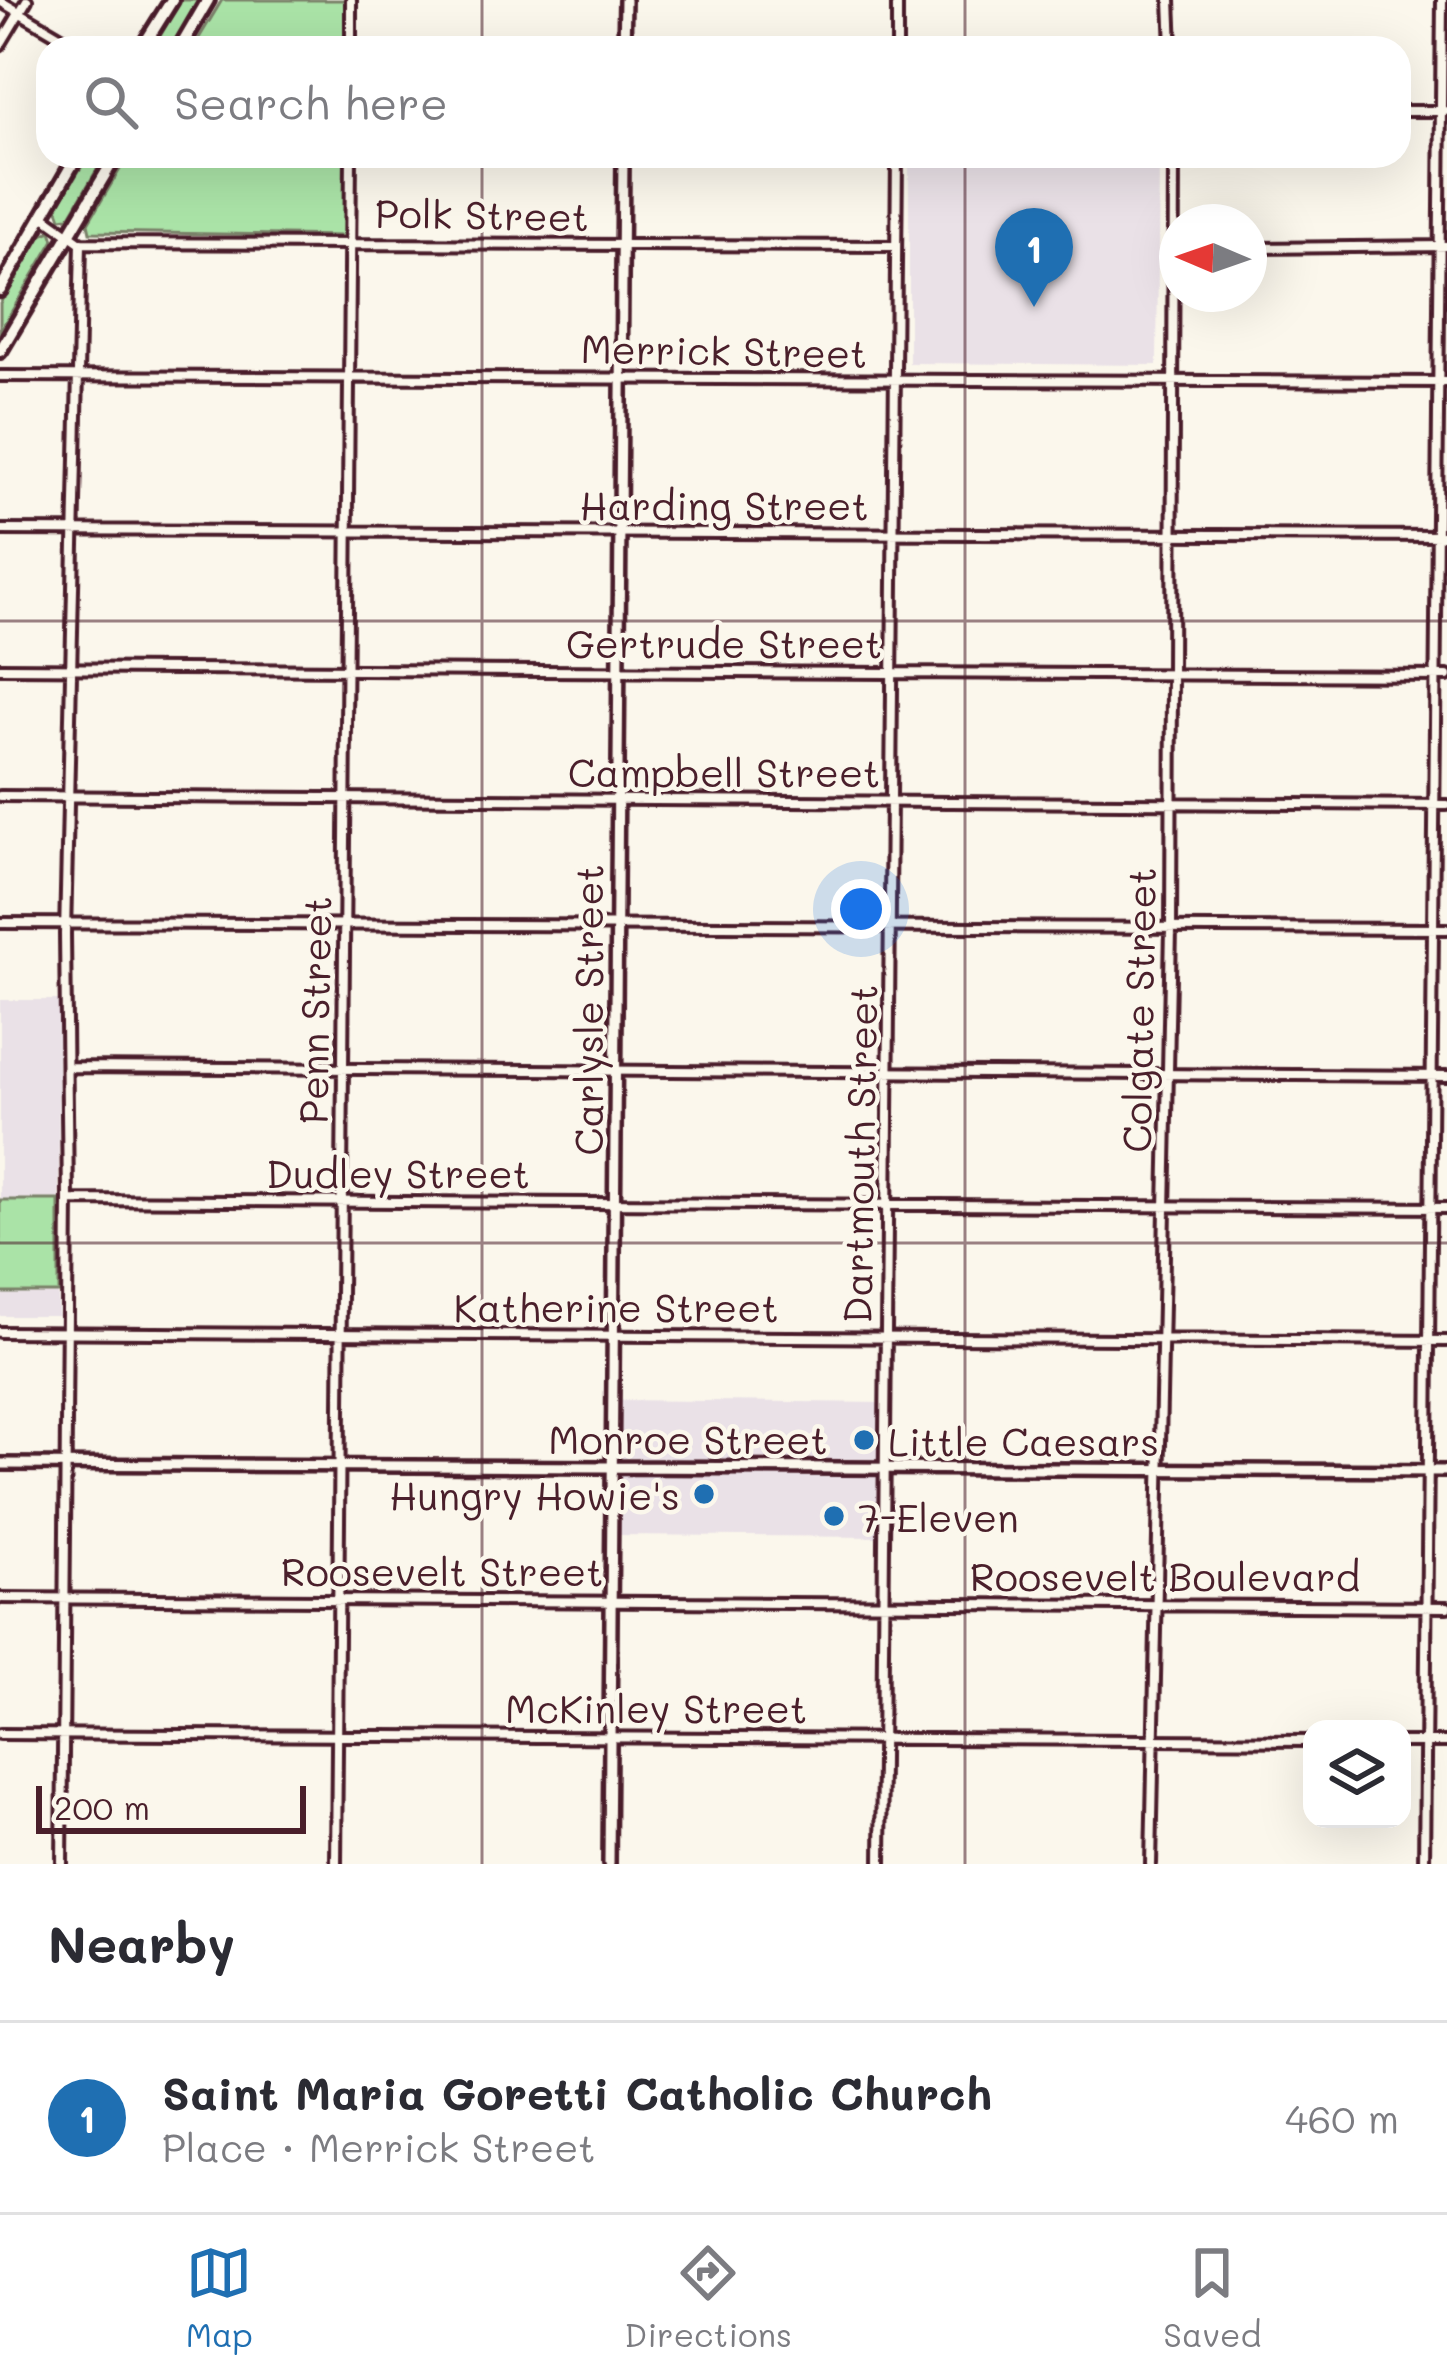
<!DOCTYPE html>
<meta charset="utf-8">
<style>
:root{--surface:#fff;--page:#f7f7f7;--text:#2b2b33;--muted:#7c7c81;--line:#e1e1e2;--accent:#1f6fb2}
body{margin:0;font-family:Mali,sans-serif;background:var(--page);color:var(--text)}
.controls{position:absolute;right:36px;bottom:36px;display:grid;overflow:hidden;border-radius:24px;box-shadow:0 12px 48px #0002}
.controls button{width:108px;height:108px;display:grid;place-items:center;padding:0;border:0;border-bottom:3px solid var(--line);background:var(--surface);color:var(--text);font:60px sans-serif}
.compass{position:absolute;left:1159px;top:204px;width:108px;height:108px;border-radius:50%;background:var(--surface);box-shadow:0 12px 48px #0002;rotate:272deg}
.scale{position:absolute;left:36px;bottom:30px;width:270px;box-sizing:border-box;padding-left:12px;border:6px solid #4a1f2b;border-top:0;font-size:33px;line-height:42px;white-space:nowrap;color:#4a1f2b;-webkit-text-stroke:9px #fbf7ec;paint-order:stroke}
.you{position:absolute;left:861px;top:909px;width:42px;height:42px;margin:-30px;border:9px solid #fff;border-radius:50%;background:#1a73e8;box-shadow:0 0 0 18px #1a73e833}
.badge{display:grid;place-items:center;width:78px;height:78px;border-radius:50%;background:var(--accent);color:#fff;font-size:39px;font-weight:700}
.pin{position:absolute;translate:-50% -99px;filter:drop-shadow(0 3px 6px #0008)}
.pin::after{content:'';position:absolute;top:63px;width:42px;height:36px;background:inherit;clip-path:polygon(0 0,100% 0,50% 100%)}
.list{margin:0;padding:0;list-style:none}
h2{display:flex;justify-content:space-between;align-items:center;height:156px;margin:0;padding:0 48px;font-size:51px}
h2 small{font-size:39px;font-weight:400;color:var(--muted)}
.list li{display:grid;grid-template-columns:78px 1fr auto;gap:36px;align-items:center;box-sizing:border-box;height:192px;padding:0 48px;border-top:3px solid var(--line)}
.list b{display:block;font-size:45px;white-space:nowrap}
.list p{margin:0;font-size:39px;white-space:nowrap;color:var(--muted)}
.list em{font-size:39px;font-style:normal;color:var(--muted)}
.icon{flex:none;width:66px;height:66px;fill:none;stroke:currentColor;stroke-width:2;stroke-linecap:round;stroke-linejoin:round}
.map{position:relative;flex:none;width:1447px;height:1864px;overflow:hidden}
.search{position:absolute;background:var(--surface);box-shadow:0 12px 48px #0002;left:36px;right:36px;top:36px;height:132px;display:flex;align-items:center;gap:30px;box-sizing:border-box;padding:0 42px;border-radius:36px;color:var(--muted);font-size:45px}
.sheet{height:348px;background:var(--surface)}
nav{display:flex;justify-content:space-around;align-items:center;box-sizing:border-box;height:168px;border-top:3px solid var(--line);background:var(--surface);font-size:33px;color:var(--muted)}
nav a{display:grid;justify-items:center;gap:6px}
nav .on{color:var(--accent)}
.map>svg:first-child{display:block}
</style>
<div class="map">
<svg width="1447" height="1864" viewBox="0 0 1447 1864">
<rect width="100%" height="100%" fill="#fbf7ec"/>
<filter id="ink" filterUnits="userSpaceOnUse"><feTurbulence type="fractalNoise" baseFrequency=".00833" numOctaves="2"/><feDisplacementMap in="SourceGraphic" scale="24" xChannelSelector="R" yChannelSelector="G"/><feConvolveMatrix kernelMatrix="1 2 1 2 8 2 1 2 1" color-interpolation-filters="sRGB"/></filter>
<g filter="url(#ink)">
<path fill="#eae1e7" d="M909,156H1159L1157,365L909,363Z
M0,1000H58L59,1200H0Z
M0,1294H58V1316H0Z
M614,1400L886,1403L885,1537L612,1535Z"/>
<path fill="#aae3a7" stroke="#7a8169" stroke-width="3" d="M181,0H198L170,48H153Z
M222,0H346L345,48H193Z
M88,156H105L69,217L61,218L57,207Z
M128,156H345V236L90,232L88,223Z
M51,231L54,240L0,331V303L41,235Z
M0,1200H59V1293H0Z"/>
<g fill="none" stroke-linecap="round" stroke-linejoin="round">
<defs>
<path id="minor" d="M351,0V48
M897,0V48
M1170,0L1172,48
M0,1L80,48
M0,45L27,0
M1399,111H1445
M43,216L81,243L896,246
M1249,248L1447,246
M0,376L1447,382
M0,530L1447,536
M0,668L1447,676
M0,796L1447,805
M0,923L1447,929
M68,1067L1447,1076
M68,1200L1447,1208
M0,1332L1447,1341
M0,1598L1447,1607
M0,1734L1312,1741
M1402,1742H1447
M62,1864L68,1200L65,934L81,243
M336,1864L351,156
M881,1864L897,156
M1151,1864L1171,930L1174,156
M1424,1864L1442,0"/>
<path id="tertiary" d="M624,48L625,0
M0,1464L1447,1471
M609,1864L623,156"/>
<path id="secondary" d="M142,48L172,0
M180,48L208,0
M0,290L77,156
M0,351L116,156"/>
</defs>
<use href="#minor" stroke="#4a1f2b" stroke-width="16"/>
<use href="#tertiary" stroke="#4a1f2b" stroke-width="18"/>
<use href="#secondary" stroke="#4a1f2b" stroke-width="20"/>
<use href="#minor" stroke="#fbf7ec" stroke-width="8"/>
<use href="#tertiary" stroke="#fbf7ec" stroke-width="9"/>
<use href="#secondary" stroke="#fbf7ec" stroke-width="10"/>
</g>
</g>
<path fill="none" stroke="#4a1f2b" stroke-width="3" stroke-opacity="0.55" d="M482,0V48M965,0V48M482,156V1864M965,156V1864M0,621H1447M0,1243H1447"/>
<g fill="#1f6fb2" stroke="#fbf7ec" stroke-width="4.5">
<circle cx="864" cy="1440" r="12"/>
<circle cx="704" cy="1494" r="12"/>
<circle cx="834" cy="1516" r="12"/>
</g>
<g text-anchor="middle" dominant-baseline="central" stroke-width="9" stroke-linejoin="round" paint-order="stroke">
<g font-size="39" fill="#4a1f2b" stroke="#fbf7ec">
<text transform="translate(482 214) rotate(1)">Polk Street</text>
<text transform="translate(724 350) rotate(1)">Merrick Street</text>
<text x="724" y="504">Harding Street</text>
<text x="724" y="642">Gertrude Street</text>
<text x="724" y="771">Campbell Street</text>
<text transform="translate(314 1010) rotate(-89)">Penn Street</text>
<text transform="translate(587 1010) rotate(-90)">Carlysle Street</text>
<text transform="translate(1138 1010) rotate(-89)">Colgate Street</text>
<text transform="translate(859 1154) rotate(-89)">Dartmouth Street</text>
<text x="398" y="1172">Dudley Street</text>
<text x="616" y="1306">Katherine Street</text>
<text x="688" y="1438">Monroe Street</text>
<text x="442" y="1570">Roosevelt Street</text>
<text x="1165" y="1575">Roosevelt Boulevard</text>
<text x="656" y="1707">McKinley Street</text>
</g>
<g font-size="39" fill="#4a1f2b" stroke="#fbf7ec" text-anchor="start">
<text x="888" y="1440">Little Caesars</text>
<text x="680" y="1494" text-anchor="end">Hungry Howie's</text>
<text x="858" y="1516">7-Eleven</text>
</g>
</g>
</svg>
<div class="controls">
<button><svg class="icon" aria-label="layers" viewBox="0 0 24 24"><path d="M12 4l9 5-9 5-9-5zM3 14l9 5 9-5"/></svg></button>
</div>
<svg class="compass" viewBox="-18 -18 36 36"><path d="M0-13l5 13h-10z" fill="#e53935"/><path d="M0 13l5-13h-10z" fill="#7c7c81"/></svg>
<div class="scale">200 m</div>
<div class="you"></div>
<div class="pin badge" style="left:1034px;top:307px">1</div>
<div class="search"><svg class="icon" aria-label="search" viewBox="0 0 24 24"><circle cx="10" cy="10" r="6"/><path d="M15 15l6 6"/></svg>Search here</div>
</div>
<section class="sheet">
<h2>Nearby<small></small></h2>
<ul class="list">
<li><span class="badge">1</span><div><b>Saint Maria Goretti Catholic Church</b><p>Place · Merrick Street</p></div><em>460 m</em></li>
</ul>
</section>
<nav>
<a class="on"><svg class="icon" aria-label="map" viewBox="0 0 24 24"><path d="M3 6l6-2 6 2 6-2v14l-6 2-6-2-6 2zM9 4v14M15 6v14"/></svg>Map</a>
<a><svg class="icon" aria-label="directions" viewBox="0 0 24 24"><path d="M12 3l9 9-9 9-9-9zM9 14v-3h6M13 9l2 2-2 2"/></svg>Directions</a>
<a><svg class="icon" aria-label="saved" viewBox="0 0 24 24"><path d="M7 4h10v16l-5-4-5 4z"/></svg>Saved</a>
</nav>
